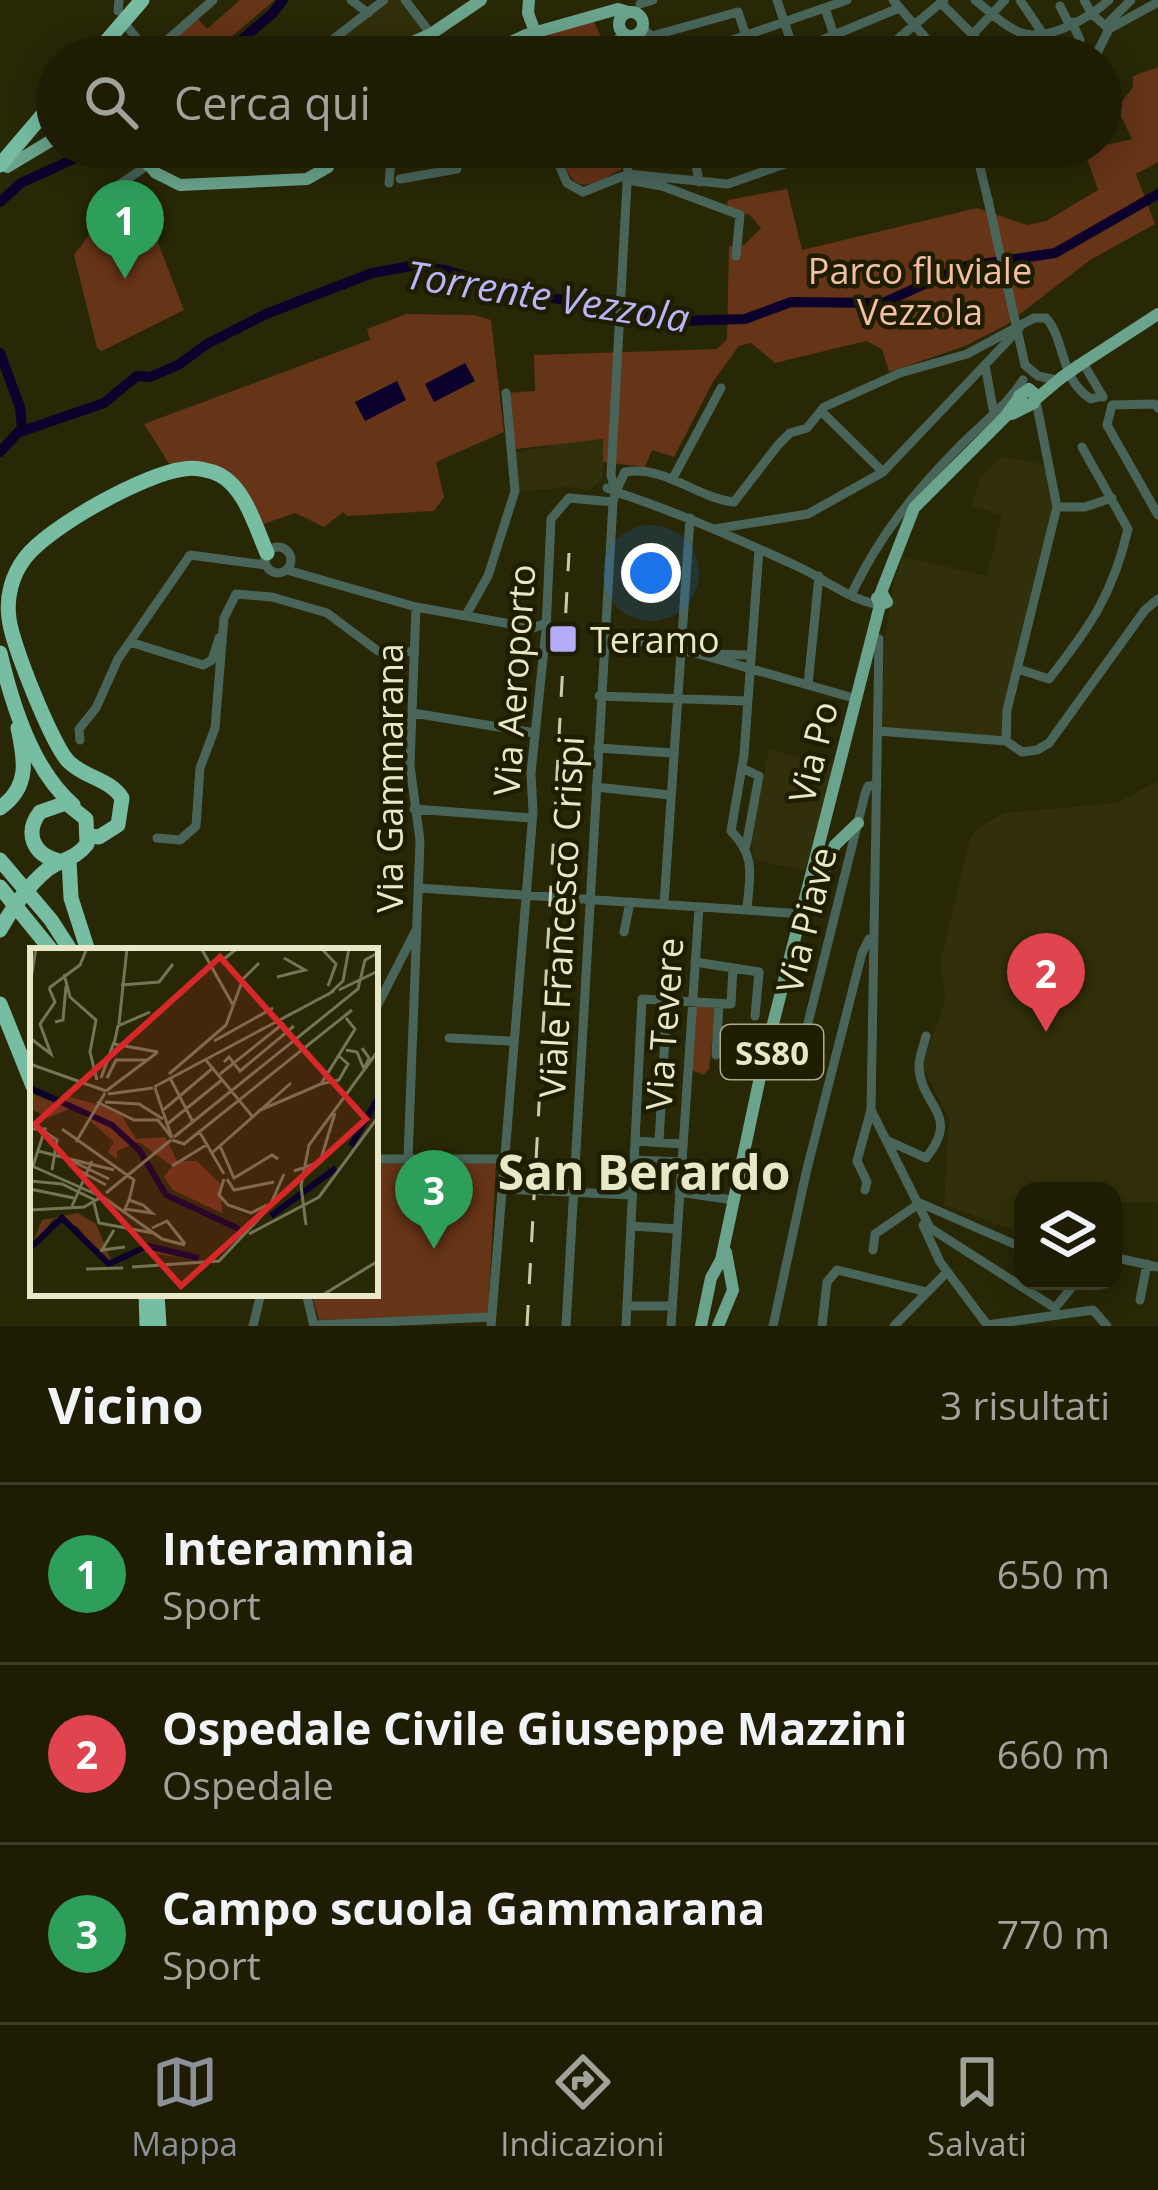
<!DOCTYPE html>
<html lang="it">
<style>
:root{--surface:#1e1d04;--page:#2b2a13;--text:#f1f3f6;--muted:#a1a29a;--line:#3c3b26;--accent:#8c9099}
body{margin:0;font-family:"Open Sans",sans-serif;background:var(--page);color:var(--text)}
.controls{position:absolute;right:36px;bottom:36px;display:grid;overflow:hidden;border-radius:24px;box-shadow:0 6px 30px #0003}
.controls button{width:108px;height:108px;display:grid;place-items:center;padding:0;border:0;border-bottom:3px solid var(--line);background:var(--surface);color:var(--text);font:60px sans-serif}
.you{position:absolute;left:651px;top:573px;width:42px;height:42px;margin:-30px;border:9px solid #fff;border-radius:50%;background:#1a73e8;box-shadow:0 0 0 18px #1a73e833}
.badge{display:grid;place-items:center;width:78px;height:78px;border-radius:50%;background:var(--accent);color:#fff;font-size:39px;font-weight:700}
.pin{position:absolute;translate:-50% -99px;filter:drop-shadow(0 3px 6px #0008)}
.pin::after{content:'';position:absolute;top:63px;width:42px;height:36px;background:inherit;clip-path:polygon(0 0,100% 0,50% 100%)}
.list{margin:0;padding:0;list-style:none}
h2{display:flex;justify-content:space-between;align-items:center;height:156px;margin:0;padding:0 48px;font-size:51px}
h2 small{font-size:39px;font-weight:400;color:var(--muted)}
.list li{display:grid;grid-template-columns:78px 1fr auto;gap:36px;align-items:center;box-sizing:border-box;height:180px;padding:0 48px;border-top:3px solid var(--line)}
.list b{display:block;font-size:45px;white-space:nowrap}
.list p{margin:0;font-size:39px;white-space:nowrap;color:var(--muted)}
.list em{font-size:39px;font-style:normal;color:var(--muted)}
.icon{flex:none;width:66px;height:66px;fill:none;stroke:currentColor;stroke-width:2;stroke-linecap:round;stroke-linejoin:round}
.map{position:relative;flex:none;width:1158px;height:1326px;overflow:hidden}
.search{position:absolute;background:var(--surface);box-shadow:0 6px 30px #0003;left:36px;right:36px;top:36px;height:132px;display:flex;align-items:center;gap:30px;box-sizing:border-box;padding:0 42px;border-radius:66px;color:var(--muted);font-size:45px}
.sheet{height:696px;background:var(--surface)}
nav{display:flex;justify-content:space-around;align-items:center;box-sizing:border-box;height:168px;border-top:3px solid var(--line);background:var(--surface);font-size:33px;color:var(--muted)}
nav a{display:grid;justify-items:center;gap:6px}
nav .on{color:var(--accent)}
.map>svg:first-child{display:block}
</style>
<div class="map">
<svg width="1158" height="1326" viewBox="0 0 1158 1326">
<rect width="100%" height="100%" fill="#282706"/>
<path fill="#31300a" d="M387,0H398L424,32L369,57H314Z
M604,439L603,478L590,490L568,487L518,492L515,452L549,447V443Z
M1002,456L1045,465L1053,511L1003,738L881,728L885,642L893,585L903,557L987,576L1002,515L971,506L980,478Z
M769,749L833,766L807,871L755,860L751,841Z
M1158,781V1202L1113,1203V1191H1023V1221L1013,1230L944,1205L949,1120L922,1065L946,999L940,964L970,839L980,826L1004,813L1117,803Z"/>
<path fill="#663417" d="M240,0H275L207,57H153L197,18L207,29Z
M592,17L604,44L593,57H501L531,40Z
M1158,67V162L1136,174L1155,224L1090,260L1006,325L965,346L889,372L882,349L866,341L775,363L751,343L739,346L714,380L674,457L652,450L645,467L603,462V439L516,449L506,393L535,391L534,355L717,349L727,339L729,246L744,245L761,228L751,216L727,207L728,200L787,189L802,250L977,208L1027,225L1046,221L1098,190L1084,150L1132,139L1117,108L1133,87V76Z
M557,147H623L622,169C580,192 574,193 557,147Z
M111,206L135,234L152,227L184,310L102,351L97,348L74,255Z
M406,314L474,315L491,320L504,432L436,462L444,497L434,511L347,516L343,512L324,527L295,513L261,525C231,478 231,459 170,465L144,424L370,340L367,329Z
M695,1006L716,1007L709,1069L703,1075L691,1070Z
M496,1163L488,1314L319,1320L311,1293H375V1164Z"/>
<path fill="#0c002c" d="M465,363L475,381L434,402L425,384Z
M397,381L406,400L365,421L355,402Z"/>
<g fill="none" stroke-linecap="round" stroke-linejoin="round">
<path stroke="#0c002c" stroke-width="10" d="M221,57L272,14L283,0
M0,202L21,183L100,147
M0,353L20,407L22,428L0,452
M20,432L104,403L137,376L150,377L178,365L207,344L266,314L372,273L411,266L445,270L510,290L677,321L745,319L791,302L883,303L962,267L1055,253L1158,194"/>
<path stroke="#49655a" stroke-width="9" d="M351,0L368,13
M405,0L431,34
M777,0L796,57
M893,0L942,57
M975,0C989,11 1005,27 1022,33C1049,42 1090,17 1109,0
M1020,0L1043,34
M1084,0L1092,14L1109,29L1110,21L1131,0
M941,3L984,46L981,57
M640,4L653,0
M1060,6L1069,24
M825,8L841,57
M118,11L119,0
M1072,22L1080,40
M126,25L150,55
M643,29L652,36L661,57
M974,33L1005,0
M652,36L738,12L753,57
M501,56L531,40L535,33
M148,57L213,0
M310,57L384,0
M601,57L623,33
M634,57L635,36
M684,57L847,0
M781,57L899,8
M876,57L944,0
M1095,57L1109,29L1158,2
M392,147H408
M551,147L567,183L583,192L628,174L728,184L833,147
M693,147L699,182
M975,147L988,200
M400,179L457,169L450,147
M628,180L662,186L740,215L736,256
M389,183L392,149
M120,184L148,165
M1083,363L1103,397
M985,365L994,414
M1025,365L1038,376L1057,380
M1112,405L1107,425L1158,515
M1112,405L1155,404L1158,408
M821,411L883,472
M673,478L721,388
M615,490L611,475L629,147
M616,491L625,472C666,465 696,498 734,502L778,445L790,433L807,428L824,407L900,373L967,354L1034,318H1046C1066,340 1059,379 1091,399L1103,396
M616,492C680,513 740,540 801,568C824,579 854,602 878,604
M1057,507H1085L1112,498
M714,529L808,514L883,472L1019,329
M265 560a13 13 0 1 1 26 0a13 13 0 1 1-26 0Z
M287,570L416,607L533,628L546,623
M852,593C880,535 913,494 958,448C980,425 1006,407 1023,380
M466,615L488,576L515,491L506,393
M603,634L699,654L857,699
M879,639L871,1110L930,1228L1055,1308L1077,1281
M130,642L203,665L212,660L219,638
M699,654L751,655
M1018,669L1049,679C1090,627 1113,594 1128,529L1082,447
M808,685L819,576
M599,696L747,701
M413,713L535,733
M878,731L1006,741
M80,740L79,729L96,708L118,659L190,555L266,565
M1006,741L1007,710L1057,507L1036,401
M1006,741L1022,752L1037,750L1049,743L1145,610L1158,599
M598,748L673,753
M742,768L759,776L746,846
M596,787L670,795
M414,809L531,818
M157,838L180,840L196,826L200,768L215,728L224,618L236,594L272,597L327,613L378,651L414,652
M419,888L804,914L810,907
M664,904L690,518
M747,908C750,875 756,856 731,831L744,755L759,549
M624,932L630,902
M695,962L759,972L755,1016
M375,1010L415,932
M449,1038L511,1041
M716,1055L719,1004
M795,1075L865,794L868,786L877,785
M886,1140L926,1158C962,1113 920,1107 919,1066C919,1057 924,1045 926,1036
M635,1141L683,1144
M659,1142L667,1001
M375,1159H504
M408,1159L420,841L410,765L416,607
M634,1160L682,1162
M502,1189L632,1195
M865,1190L867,1182L857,1161L871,1110
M679,1192L733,1200
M920,1203L1014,1244L1023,1245
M923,1225L940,1262L988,1326
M631,1226L677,1229
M873,1250L875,1234L920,1203
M1113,1257L1158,1267
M306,1293L314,1326
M1140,1300L1147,1264
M627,1306H672
M314,1325L492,1317
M987,1325L1093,1310L1107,1326
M253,1326L261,1293
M491,1326L533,812L531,773L546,630L551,519L569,498L613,502L616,491L607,488
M566,1326L613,502
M626,1326L642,999L731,1004L733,968
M671,1326L699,908
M773,1326L806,1173L862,953L869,939
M822,1326L827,1282L837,1270L927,1292
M894,1326L947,1272"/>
<path stroke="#6aa48d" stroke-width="12" d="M529,0L528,13L535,32
M619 24a12 12 0 1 1 24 0a12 12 0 1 1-24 0Z
M379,57L431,34L481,0
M478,57L526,35L618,9L628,12
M134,147L156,173L180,185L307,179L328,167L333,147
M148,165L189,147
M7,167L57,137
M1078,366L1158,314
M1036,399L1061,378
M1012,414L1034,403L1035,394L1029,389L1019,396L1026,407
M880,595L914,508L1005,417L1018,399
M816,890L835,845L858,823
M701,1326L711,1278L721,1260L763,1063L880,605L887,602L883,595L877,598L880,605
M718,1326L733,1290L726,1252"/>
<path stroke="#76bda2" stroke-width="15" d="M93,57L142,0
M0,165L57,98
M0,653C12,704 32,769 73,805
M0,808C30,787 25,760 18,728
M89,836L99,837L118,825L122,798C110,779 85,778 69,762C53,747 11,642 9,618C6,597 12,575 25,558C48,527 146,473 184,469C195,467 210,470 220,475C245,488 256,528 267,553
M69,860L71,898L88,951
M0,930C11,910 29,884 48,869C62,859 76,859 87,844L86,819L66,803L40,812C24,833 33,855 59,861
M0,1004L33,1086
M146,1293L147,1326
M157,1293L159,1326"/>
<path stroke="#ccccad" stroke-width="3" stroke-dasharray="21 21" stroke-linecap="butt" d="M527,1326L569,553"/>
<path stroke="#49655a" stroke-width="9" d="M988,200L1025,365"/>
<path stroke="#6aa48d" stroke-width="12" d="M1061,378L1078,366"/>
<path stroke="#76bda2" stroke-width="15" d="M0,860L51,920L71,951
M0,887L52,951"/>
</g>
<rect fill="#b4acf9" stroke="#1e1d00" stroke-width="4.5" x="548" y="624" width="30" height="30" rx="6"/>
<g text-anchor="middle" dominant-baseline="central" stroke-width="9" stroke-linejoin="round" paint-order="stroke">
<rect fill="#1e1d00" stroke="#abab8d" stroke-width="3" x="721" y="1025" width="102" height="54" rx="9"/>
<g font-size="33" font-weight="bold" fill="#e8e8c9">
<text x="772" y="1052">SS80</text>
</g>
<g font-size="36" fill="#f4bea3" stroke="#1e1d00">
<text x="920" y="270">Parco fluviale<tspan x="920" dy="41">Vezzola</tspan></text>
</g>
<g font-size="36" fill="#e8e8c9" stroke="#1e1d00" text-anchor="start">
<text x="590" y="639">Teramo</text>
</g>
<g font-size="36" fill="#e8e8c9" stroke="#1e1d00">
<text transform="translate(514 680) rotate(-86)">Via Aeroporto</text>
<text transform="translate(813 752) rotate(-76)">Via Po</text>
<text transform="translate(389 778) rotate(-90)">Via Gammarana</text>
<text transform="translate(561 917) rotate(-87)">Viale Francesco Crispi</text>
<text transform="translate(806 920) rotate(-76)">Via Piave</text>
<text transform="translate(664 1024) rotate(-86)">Via Tevere</text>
</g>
<g font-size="39" font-style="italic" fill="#bab5f9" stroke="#1e1d00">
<text transform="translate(548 295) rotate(9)">Torrente Vezzola</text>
</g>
<g font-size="48" font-weight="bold" fill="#e8e8c9" stroke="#1e1d00">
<text x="644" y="1171">San Berardo</text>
</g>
</g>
<g transform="translate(30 948)">
<rect width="348" height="348" fill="#282706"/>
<path d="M0,145L31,157L36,148L69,157L91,167L106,191L135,189L147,213H167L191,236L192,265L143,242L134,229L142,218L109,194L87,203V211L78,204L84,194L52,166L39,161L18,170L3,162ZM48,265L66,276L82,314L114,300L151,310L115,304L78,317L48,279L24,270L0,301L12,272Z" fill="#663417"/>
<path fill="none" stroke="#0c002c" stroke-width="6" d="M0,140L82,177L110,203L136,247L209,281M321,198L348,150M241,268L306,220M0,300L32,270L79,316L118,298L169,310"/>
<path fill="none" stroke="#757454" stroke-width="3" d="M171,0L203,57M291,0L306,16L298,38M205,2L193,12L212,33M34,26L40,49L66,72L60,104L67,132M247,29L275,22L254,10M0,37L6,0M91,37L129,34L143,16M19,40L50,17L57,0M309,42L348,23M298,47L313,33L319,0M120,64L88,78L84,96L128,104M25,74L33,72L36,38M89,76L97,0M0,90L21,106L10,76L25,54L19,40M184,93L243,60M316,102L327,104L334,121L339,110L332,100M175,111L222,168M194,114L199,109L210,123L264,78M0,116L76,143M139,126L196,77L213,31L229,15M190,126L254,75M71,130L84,94M77,130L86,112H116M140,130L163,174M291,136L309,132L318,116L309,108M124,139L304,43M125,140L142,190M76,143L128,104M78,146L123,140M67,154L104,172H128L142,190M75,154L109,156L133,171M132,163L184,119M228,163L291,136L325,81L316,70M136,177L193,131M0,181H15L3,218M32,181L104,232L99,252M169,183L194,226M15,184L27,192L22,222M144,189L328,41L335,12L348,5M142,192L154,196L322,62M46,194L75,145M190,198L204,230L242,207L248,211M8,203L84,222M183,204L261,135M38,211L79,231M39,217L76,237M2,218L70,248M142,218L178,196M264,223L290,214L305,165M194,231L189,247L198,257L221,265L237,257M197,231L204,242L244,234M0,233L32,236L65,252M0,241L44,250M76,245L141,192M73,249L132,291L155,297M99,252L113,257L122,265L95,261ZM64,255L69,275L123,285M42,258L62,213M0,262L54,259L73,248M276,277L271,238L279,197L348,103M122,280L137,273L155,296M84,282L72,302L95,299M219,286L289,249L348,169M102,319L189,313L239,260L254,226M56,321L93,320M291,348L348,313"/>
<path fill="#d62828" fill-opacity="0.15" stroke="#d62828" stroke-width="6" d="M190,9L336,171L151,338L5,176Z"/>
<rect width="348" height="348" fill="none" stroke="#e8e8c9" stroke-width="6"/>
</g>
</svg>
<div class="controls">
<button><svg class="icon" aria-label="layers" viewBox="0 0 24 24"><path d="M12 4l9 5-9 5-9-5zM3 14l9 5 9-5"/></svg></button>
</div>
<div class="you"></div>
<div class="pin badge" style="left:125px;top:279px;background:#2e9e5b">1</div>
<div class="pin badge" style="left:1046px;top:1032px;background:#e0444e">2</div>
<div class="pin badge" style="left:434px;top:1249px;background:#2e9e5b">3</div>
<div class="search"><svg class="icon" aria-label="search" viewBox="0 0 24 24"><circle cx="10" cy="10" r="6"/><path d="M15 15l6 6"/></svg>Cerca qui</div>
</div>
<section class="sheet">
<h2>Vicino<small>3 risultati</small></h2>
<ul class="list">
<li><span class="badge" style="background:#2e9e5b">1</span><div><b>Interamnia</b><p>Sport</p></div><em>650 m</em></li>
<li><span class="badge" style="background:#e0444e">2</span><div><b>Ospedale Civile Giuseppe Mazzini</b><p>Ospedale</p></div><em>660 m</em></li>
<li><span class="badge" style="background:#2e9e5b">3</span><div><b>Campo scuola Gammarana</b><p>Sport</p></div><em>770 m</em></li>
</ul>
</section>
<nav>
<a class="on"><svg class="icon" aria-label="map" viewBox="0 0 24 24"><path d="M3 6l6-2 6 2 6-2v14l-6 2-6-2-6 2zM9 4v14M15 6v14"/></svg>Mappa</a>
<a><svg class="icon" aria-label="directions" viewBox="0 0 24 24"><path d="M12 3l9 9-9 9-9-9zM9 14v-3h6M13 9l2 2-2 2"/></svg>Indicazioni</a>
<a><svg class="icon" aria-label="saved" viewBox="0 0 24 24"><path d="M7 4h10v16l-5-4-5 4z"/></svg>Salvati</a>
</nav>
